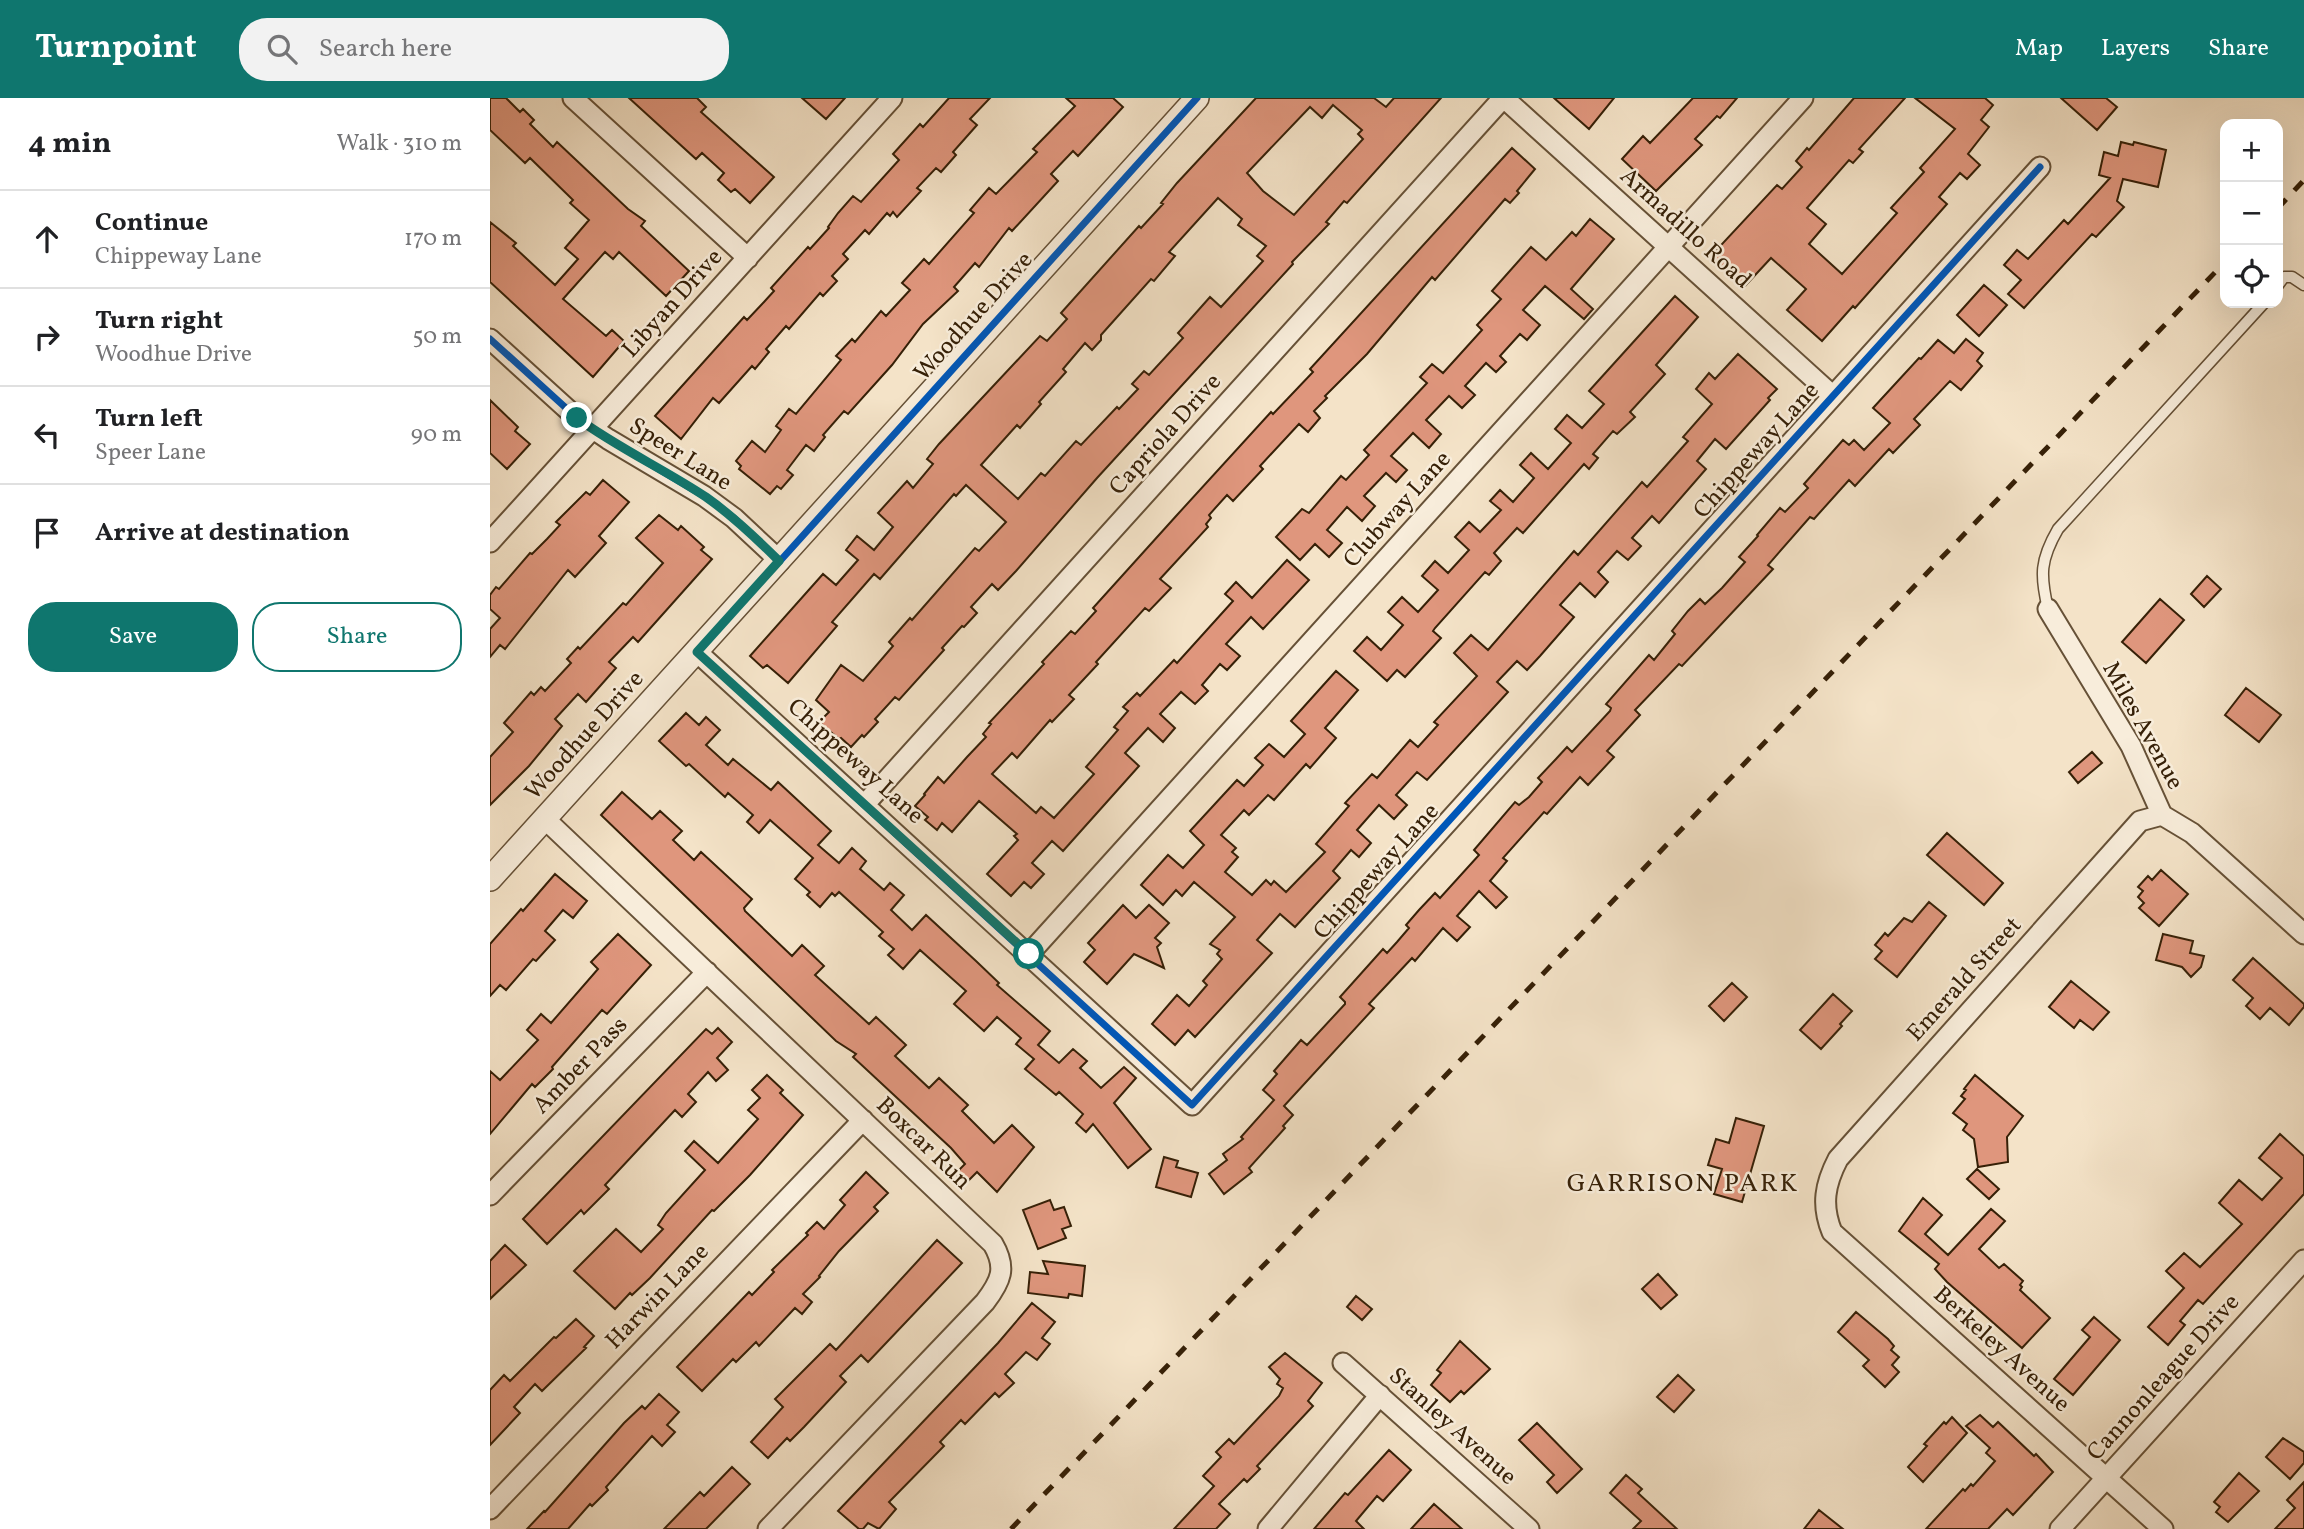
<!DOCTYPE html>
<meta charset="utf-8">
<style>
:root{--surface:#fff;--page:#f2f2f2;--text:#202124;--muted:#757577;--line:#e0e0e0;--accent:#0f766e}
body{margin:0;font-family:Vollkorn,serif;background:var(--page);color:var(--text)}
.controls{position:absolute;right:21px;top:21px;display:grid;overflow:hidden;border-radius:14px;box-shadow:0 7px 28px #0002}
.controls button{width:63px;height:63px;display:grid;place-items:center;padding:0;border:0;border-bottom:2px solid var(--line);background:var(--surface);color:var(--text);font:35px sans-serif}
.stop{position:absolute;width:21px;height:21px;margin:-16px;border:5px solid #0f766e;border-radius:50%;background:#fff}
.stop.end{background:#0f766e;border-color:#fff;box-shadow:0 2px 7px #0008}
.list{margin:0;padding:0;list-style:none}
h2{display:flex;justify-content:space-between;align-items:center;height:91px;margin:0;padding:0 28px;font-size:30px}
h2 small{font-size:23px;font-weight:400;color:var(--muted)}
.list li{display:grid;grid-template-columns:46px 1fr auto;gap:21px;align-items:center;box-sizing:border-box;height:98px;padding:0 28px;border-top:2px solid var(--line)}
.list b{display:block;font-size:26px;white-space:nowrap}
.list p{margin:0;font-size:23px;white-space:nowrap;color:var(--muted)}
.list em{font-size:23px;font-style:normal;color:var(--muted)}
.actions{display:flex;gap:14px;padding:21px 28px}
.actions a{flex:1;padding:16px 0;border:2px solid var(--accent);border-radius:28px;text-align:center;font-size:24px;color:var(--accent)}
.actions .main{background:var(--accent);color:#fff}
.icon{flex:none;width:38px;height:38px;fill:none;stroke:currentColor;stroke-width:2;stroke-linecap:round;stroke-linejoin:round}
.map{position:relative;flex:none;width:1814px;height:1431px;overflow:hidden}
header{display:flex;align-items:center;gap:42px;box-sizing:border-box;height:98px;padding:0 35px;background:var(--accent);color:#fff}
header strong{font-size:33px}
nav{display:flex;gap:38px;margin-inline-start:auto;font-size:24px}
.search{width:490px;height:63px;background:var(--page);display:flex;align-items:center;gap:18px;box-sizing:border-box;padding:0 24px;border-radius:28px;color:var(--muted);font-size:26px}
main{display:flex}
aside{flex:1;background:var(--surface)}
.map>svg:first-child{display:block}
</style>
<header>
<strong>Turnpoint</strong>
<div class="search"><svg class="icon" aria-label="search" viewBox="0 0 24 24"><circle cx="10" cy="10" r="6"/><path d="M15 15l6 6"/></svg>Search here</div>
<nav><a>Map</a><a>Layers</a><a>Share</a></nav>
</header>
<main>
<aside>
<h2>4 min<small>Walk · 310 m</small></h2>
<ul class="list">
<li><svg class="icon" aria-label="ahead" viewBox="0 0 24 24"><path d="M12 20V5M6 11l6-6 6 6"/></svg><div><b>Continue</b><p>Chippeway Lane</p></div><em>170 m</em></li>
<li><svg class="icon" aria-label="right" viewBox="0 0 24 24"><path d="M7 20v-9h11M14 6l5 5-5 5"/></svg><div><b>Turn right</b><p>Woodhue Drive</p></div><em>50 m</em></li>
<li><svg class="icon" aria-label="left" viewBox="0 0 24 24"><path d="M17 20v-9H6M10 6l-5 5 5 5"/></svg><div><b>Turn left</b><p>Speer Lane</p></div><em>90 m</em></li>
<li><svg class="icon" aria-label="arrive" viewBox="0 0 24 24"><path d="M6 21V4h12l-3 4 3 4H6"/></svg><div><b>Arrive at destination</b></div></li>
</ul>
<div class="actions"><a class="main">Save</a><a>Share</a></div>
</aside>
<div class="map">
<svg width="1814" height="1431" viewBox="0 0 1814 1431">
<rect width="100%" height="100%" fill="#f4e3c8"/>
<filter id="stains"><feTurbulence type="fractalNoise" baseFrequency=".00286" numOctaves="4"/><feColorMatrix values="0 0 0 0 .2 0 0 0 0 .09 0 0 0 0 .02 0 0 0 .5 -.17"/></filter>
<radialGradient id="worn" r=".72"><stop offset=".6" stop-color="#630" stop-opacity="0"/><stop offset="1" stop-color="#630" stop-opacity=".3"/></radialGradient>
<path fill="#df967d" stroke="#362007" stroke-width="2" fill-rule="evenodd" d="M0,0H16L30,14L33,11L44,22L40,26L63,49L67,44L138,111L155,123L151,128L199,173L176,198L129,154L123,161L115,154L73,201L116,238L122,232L134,243L103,279L0,184V124L26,145L23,148L65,187L88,161L75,150L99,122L80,105L83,102L40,60L35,65L0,32Z
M139,0H207L216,9L211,14L284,79L260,105L245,91L241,94L228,82L234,75L212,55L206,61Z
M312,0H355L336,21Z
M459,0H500L480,21L487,27L463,54L466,57L451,74L446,70L427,90L431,93L407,119L403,114L400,118L397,115L379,136L375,132L353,156L358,161L342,178L347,183L333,198L330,195L299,231L296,228L276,251L279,254L265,271L262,268L229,305L223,300L191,341L165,318L254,219L257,222L274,204L284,193L281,190L318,149L320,151L339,130L338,129L348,115L363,98L371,104L409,62L403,56L430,26L433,29Z
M576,0H623L633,9L588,58L583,53L561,76L568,83L522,133L519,130L489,169L485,165L464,189L468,193L433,226L402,267L358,316L354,313L333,337L335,339L324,353L316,347L297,372L303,377L291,391L287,388L280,396L249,371L251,368L246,363L262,343L275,354L291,332L286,328L299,311L306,316L351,262L346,258L362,241L365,244L391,213L396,218L420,192L412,185L434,161L439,166L484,115L480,112L499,90L506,96L547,54L543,51L585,8Z
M766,0H884L896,9L904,0H951L857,105L854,103L836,124L839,126L802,164L803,166L607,380L526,473L508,492L502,486L481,509L487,515L474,529L472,528L452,550L454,552L409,602L405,599L385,621L388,624L374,639L372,637L361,649L351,640L349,641L329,624L339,614L326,602L351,567L373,583L403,548L399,544L420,520L422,522L485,450L489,453L516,424L476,387L466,398L464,396L390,481L384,476L342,524L347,528L298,585L277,567L273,570L260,558L333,476L346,487L368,462L356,452L367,438L384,452L403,429L388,415L417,383L423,390L443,366L437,361L449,346L550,238L557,243L577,221L571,215L649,128L651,130L673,106L671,105L687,85ZM843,7L872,32L868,36L873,41L804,117L773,93L757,75L820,9L832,20ZM728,100L752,121L748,127L776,148L767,158L773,163L731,209L720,199L688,235L693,240L659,277L654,273L642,286L648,291L629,311L627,309L591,347L586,343L555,378L551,375L528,401L491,367L527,327L530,330L551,306L549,304L576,274L573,271L595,245L602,252L611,242V237L661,181L664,183L685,158L679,154Z
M1064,0H1124L1099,31Z
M1203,0H1247L1230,20L1227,18L1205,41L1212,47L1166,93L1132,61L1153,38L1160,45Z
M1364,0H1415L1369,51L1373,54L1363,65L1359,62L1317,110L1336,126L1319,146L1352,176L1407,115L1401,110L1434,74L1430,70L1465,31L1425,0H1495L1503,7L1491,22L1499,29L1478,56L1490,67L1477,81L1470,75L1449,99L1457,106L1365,210L1363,208L1332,243L1297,212L1316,191L1281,160L1254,189L1220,159L1287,87L1292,91L1312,69L1306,63L1317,50L1319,52Z
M1571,0H1616L1627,9L1607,32Z
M1631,44L1643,47L1644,44L1676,52L1668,89L1633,81L1627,103L1634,109L1606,139L1602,136L1534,210L1518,196L1531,182L1514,167L1527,152L1538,161L1574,122L1578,126L1620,80L1609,77L1614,54L1628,58Z
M1022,50L1045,71L1027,93L1029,95L1020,105L1015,101L945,182L942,179L877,256L835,298L837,300L824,313L830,320L818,334L809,326L770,368L773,371L743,403L737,397L719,417L721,420L716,426L718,429L670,481L681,490L659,513L655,510L606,564L608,566L579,597L584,601L562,624L560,622L527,660L522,655L502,676L546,715L551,709L564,720L604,676L596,669L628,632L624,629L638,613L633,609L647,595L650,598L684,562L687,565L743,503L735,496L746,484L762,500L797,462L819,482L773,531L761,519L736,546L750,558L737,572L730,566L712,587L718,593L705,606L691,594L670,616L685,630L673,644L658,630L635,655L649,668L573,753L562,743L542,765L554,776L541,790L534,784L521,798L497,776L528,742L524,738L527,736L489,703L462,734L452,725L447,732L435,722L438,719L425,708L435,697L434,696L448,679L454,685L477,659L496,639L493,636L501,626L499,625L554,566L552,564L581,533L585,536L606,513L603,510L687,417L781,314L783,316L823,274L820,271Z
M1100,121L1124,141L1081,191L1103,211L1094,221L1055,188L1033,212L1050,227L1037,242L1030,236L1010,258L1016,264L1006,274L996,265L975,288L985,297L972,310L959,298L936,322L951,336L939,350L923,335L901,358L917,372L906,384L896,375L874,398L885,408L872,423L857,409L837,432L852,445L839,459L825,446L810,462L786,439L812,411L819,415L851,378L856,382L879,357L874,352L937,285L930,279L942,266L953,275L992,232L987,227L1011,201L1002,193L1041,149L1056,162L1082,134L1086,138Z
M1494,187L1517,207L1489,238L1467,217Z
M1185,198L1208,219L1166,267L1175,276L1140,314L1145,319L1127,336L1123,333L1103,356L1108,360L1099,371L1094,366L1033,435L1027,430L1004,455L1011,463L999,477L995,474L945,530L943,533L951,540L915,579L907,572L897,583L864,553L877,539L891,552L913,527L898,514L912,499L928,514L948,492L932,478L945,463L958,475L979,452L965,439L979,424L990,434L1011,412L1000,403L1010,392L1023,404L1044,380L1030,367L1041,355L1058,371L1081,345L1065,331L1077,317L1092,330L1114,306L1099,293Z
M1476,241L1493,255L1487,263L1492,268L1471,292L1460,283L1424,321L1430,327L1403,355L1399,351L1365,388L1359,382L1324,421L1320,419L1278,467L1283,471L1192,568L1189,566L1145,612L1150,617L1117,653L1124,659L1098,687L1090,679L1057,716L1054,714L1013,760L1017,763L1000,783L1017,799L1006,810L989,793L967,818L980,829L967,843L953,830L925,863L922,860L879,906L884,910L794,1008L803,1017L793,1028L795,1030L759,1070L762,1074L734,1096L719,1076L737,1062L733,1056L753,1041L751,1039L784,1002L773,992L787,976L784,973L811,942L817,947L855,906V904L850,899L893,851L897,855L907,844L919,830L916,827L929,812L945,795L950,800L989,757L984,752L1025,704L1029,707L1039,699L1052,684L1048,680L1066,661L1077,649L1082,654L1120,613L1121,610L1116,606L1159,557L1164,562L1185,536L1182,533L1198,513L1210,501L1215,506L1232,490L1255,464L1249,459L1268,438L1267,437L1290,410L1295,414L1318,390L1314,386L1353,342L1359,347L1364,342L1374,352L1400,325L1383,310L1429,260L1431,261L1448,242L1464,255Z
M1248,256L1287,291L1278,300L1280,302L1236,351L1225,341L1207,363L1216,371L1169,425L1162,418L1142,440L1151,448L1138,462L1127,453L1108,474L1118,484L1105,499L1090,485L1070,507L1084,519L1050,558L1037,572L1027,563L1007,584L1018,594L937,682L927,674L906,697L917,707L904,721L889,707L867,732L881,745L869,759L861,752L843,773L850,780L805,829L790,816L767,842L782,855L705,939L698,932L685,947L662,926L687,897L699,908L717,887L713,883L732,861L727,856L730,852L720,846L745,819L704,784L692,798L686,792L673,807L651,787L678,757L693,770L714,747L700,733L747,682L754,688L773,667L765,660L779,646L794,659L815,636L801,623L846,573L868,592L835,630L846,640L820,670L816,666L784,702L778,697L759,717L754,712L731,737L746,750L742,754L748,759L735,774L762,797L776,782L781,787L784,783L796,794L835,754L826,746L859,708L855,705L882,676L887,680L920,642L928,649L948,627L944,624L987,578L964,555L981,537L998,552L1084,453L1088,457L1152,384L1157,389L1198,343L1193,339L1222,306L1206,291L1219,275L1225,281Z
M0,302L28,329L25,333L40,346L17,371L0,355Z
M113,382L139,404L109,438L116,445L85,479L78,472L15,551L10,547L0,559V531L10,520L0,511V497L6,489L9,491L40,455L42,456L57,441L70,427L66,424L96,394L100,397Z
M169,417L188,432L191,428L214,449L211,452L222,461L148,544L143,539L119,564L126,570L96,604L88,596L65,621L72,628L39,668L0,707V659L23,634L14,625L41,594L44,597L51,589L55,593L81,565L77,561L88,549L90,551L133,505L136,507L173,465L146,440Z
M1717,478L1731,491L1714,509L1701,496Z
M1670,501L1694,522L1656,565L1632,544Z
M1756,590L1791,617L1769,644L1735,617Z
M196,615L209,627L216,619L230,632L216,647L238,667L243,661L281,692L288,684L341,733L328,747L349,765L362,750L376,763L370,771L394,792L400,785L414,797L401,812L422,832L436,817L486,863L509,885L507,887L560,933L548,947L569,965L583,951L597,963L590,970L611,990L634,969L646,980L624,1005L661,1051L638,1070L603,1026L596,1034L586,1025L593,1016L569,994L566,997L535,971L544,961L526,946L531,940L507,919L494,933L464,906L476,893L430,852L413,871L398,857L404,851L389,838L393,834L349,794L345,798L342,795L330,809L317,797L320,794L305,781L323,760L280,722L269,735L257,724L263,717L238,695L235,699L199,666L196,668L169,643Z
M1602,654L1612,665L1588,685L1579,674Z
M132,694L162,721L170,713L192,733L183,742L204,762L211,754L262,801L254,810L255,813L302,858L312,847L334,868L325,877L379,926L386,919L416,947L405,958L439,990L449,980L478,1007L472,1013L504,1045L522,1027L544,1049L507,1094L487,1074L475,1086L465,1076L475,1066L461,1050L363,959L366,956L346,943L111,717Z
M1457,735L1513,785L1494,807L1437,757Z
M1671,772L1698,796L1669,828L1649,810L1654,805L1648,799L1653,793L1648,789L1658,778L1662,782Z
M65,776L97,803L83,820L73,812L55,833L65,842L46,863L43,861L16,892L10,887L0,898V846L31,811L33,813Z
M1439,804L1456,818L1407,879L1385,861L1392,853L1385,847L1395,835L1398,838L1414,820L1422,824Z
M633,807L646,820L659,807L679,825L665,840L671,845L667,849L674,870L644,856L617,886L594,864L605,852L598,845Z
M128,836L161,867L117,916L112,912L62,969L63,971L45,989L42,986L0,1036V973L10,982L48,942L37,932L51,916L61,925L108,871L101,864Z
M1673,836L1703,843L1700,855L1714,858L1711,869L1701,879L1692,869L1666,862Z
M1763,860L1814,906V909L1799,927L1780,910L1770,921L1756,908L1763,900L1743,882Z
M1581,883L1619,914L1603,932L1590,922L1584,930L1559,909Z
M1242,885L1257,899L1234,923L1219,908Z
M1343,896L1362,913L1350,926L1352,928L1331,951L1310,932Z
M228,930L242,944L227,960L238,972L226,983L218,974L198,996L206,1004L192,1019L185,1012L115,1087L119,1091L94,1116L91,1112L57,1146L33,1121L216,931L222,936Z
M277,977L293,992L290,995L313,1017L260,1077L224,1113L222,1112L160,1180L142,1197L140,1195L125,1211L84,1173L126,1131L151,1154L173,1131L168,1127L176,1115L215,1072L195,1053L204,1043L228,1065L268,1021L258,1012L270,1000L262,992Z
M1485,977L1533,1018L1517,1039L1518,1064L1488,1069L1484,1041L1473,1032L1477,1026L1463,1015L1475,1001L1471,998L1476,992L1474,991Z
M1246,1020L1274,1028L1252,1104L1224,1096L1232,1071L1218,1067L1226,1041L1239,1045Z
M1790,1036L1814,1058V1096L1713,1206L1708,1202L1690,1223L1695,1227L1678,1247L1658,1229L1694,1190L1676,1173L1694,1155L1710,1169L1752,1126L1729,1105L1749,1082L1772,1102L1792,1080L1769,1060Z
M674,1059L688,1063L686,1069L708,1075L701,1099L666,1089Z
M1487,1071L1509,1091L1499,1101L1477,1081Z
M376,1074L398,1095L384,1109L388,1113L349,1153L329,1178L330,1179L313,1196L322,1204L312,1216L305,1210L269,1248L266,1244L246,1264L243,1261L212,1293L187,1269L259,1194L262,1197L284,1174L282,1172L318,1137L316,1135L327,1124L334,1131L355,1107L350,1102Z
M1433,1100L1452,1117L1435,1136L1458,1157L1501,1111L1515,1123L1489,1151L1509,1170L1514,1166L1533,1183L1530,1187L1532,1189L1530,1192L1560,1220L1532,1250L1457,1184L1445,1171L1449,1166L1409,1133Z
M560,1102L564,1112L574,1109L581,1128L572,1131L576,1140L548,1151L533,1112Z
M447,1142L472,1165L378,1264L371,1257L350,1278L356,1284L314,1329L300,1343L297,1340L278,1360L261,1344L293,1309L285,1301L340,1246L346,1252Z
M15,1147L36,1167L0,1201V1163Z
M553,1163L595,1168L592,1198L579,1196L578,1200L538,1195L540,1174L558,1176Z
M1168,1176L1187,1197L1171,1211L1152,1191Z
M866,1198L882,1211L872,1222L857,1209Z
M542,1205L565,1224L552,1240L560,1246L547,1262L536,1254L515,1276L524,1285L509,1299L505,1295L475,1326L471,1322L450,1344L454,1348L399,1404L406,1411L389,1431L378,1425L373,1431H369L348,1413L508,1245Z
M1366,1214L1398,1241L1404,1248L1401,1252L1409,1259L1402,1267L1409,1274L1395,1289L1373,1268L1379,1262L1348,1234Z
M1604,1219L1630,1242L1583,1297L1564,1281L1600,1239L1592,1232Z
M86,1221L104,1238L94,1249L96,1250L52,1293L45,1286L24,1309L30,1315L0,1347V1292L14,1277L20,1283L64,1239L66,1240Z
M970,1243L1000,1271L974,1296L971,1293L960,1304L941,1287L951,1275L947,1272Z
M795,1255L832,1285L818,1303L823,1308L767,1368L770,1371L757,1384L754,1381L729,1406L740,1416L726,1431H684L724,1388L713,1378L731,1359L726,1354L739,1341L744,1346L789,1298L793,1290L787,1286L790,1281L779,1269Z
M1188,1277L1204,1292L1184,1314L1167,1299Z
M169,1296L189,1314L177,1327L185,1334L172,1348L162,1338L116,1389L118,1392L102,1408L100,1406L78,1431H37L54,1413L55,1414L134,1325L152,1308L155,1311Z
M1490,1317L1503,1329L1508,1324L1544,1358L1546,1356L1563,1374L1523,1417L1517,1411L1498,1431H1436L1473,1391L1475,1393L1481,1386L1483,1388L1505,1363L1496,1355L1500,1350L1476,1328Z
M1462,1319L1477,1335L1433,1384L1418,1369L1437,1348L1434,1346L1454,1324L1456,1326Z
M1047,1325L1092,1371L1067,1395L1057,1384L1064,1377L1029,1342Z
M1793,1340L1814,1354V1365L1800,1381L1776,1359Z
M899,1352L921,1372L893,1403L887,1398L866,1423L874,1431H824L855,1395L858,1397Z
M242,1369L260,1386L216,1431H174L210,1394L214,1398Z
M1749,1375L1769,1393L1738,1424L1726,1414L1730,1409L1724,1404Z
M1136,1377L1152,1391L1148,1395L1187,1431H1143L1151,1423L1120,1395Z
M1814,1384V1431H1785L1805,1410L1797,1402Z
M944,1406L972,1431H921Z
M1329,1412L1353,1431H1314Z"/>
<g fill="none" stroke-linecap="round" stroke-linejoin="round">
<defs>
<path id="service" d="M1788,187L1794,179H1802L1814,187
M1558,511C1550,477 1550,462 1568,431L1774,205"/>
<path id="minor" d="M83,0L258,160
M1014,0L1343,298
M0,241L87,320L118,341L214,398L244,420L290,463
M0,444L402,0
M1558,511L1641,648L1672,717L1702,735L1814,836
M207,554L702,1007L1550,69
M375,706L1013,0
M1672,717L1650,723L1348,1061C1335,1086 1331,1107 1342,1134L1673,1431
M55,721L503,1146C517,1170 511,1183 495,1204L278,1431
M539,856L1313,0
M0,1097L217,874
M853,1265L1039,1431
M0,1411L373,1022
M778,1431L890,1297
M1570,1431L1814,1162"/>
<path id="tertiary" d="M0,781L707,0"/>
</defs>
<use href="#service" stroke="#665137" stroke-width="13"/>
<use href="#minor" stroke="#665137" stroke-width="23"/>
<use href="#tertiary" stroke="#665137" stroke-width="26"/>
<use href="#service" stroke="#f8eddb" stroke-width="10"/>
<use href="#minor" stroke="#f8eddb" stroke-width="19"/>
<use href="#tertiary" stroke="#f8eddb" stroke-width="23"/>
<path stroke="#362007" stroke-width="5" stroke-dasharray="12 12" stroke-linecap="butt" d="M1788,110L1814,82
M521,1431L1735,164"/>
<defs>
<path id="cycleway" d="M0,241L87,320L118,341L214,398L244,420L290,463L707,0
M207,554L702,1007L1550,69"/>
</defs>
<use href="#cycleway" stroke="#f8eddb" stroke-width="11"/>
<use href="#cycleway" stroke="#0057b8" stroke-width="7"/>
</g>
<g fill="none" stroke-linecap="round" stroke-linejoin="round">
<path stroke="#0f766e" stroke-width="9" d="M87,320C128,350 174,371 216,399C243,418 266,440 289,463L207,554L539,856"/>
</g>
<g text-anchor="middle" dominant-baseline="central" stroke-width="5" stroke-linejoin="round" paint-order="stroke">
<g font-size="24" fill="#362007" stroke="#f8eddb">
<text transform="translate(1195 131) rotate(42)">Armadillo Road</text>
<text transform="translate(183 206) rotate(-48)">Libyan Drive</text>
<text transform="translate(484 219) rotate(-48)">Woodhue Drive</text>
<text transform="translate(676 337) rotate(-48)">Capriola Drive</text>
<text transform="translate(1267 353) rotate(-48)">Chippeway Lane</text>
<text transform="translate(190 357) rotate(32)">Speer Lane</text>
<text transform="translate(908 412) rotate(-48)">Clubway Lane</text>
<text transform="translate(1652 628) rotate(61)">Miles Avenue</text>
<text transform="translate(95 638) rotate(-48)">Woodhue Drive</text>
<text transform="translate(365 664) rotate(42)">Chippeway Lane</text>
<text transform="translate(887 774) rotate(-48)">Chippeway Lane</text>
<text transform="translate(1475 882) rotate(-48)">Emerald Street</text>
<text transform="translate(91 968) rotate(-46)">Amber Pass</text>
<text transform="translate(433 1046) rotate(44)">Boxcar Run</text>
<text transform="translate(168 1199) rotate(-46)">Harwin Lane</text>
<text transform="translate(1511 1252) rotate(42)">Berkeley Avenue</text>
<text transform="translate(1674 1280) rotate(-48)">Cannonleague Drive</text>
<text transform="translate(962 1329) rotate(42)">Stanley Avenue</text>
</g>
<g font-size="26" letter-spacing="2" fill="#362007" stroke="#f8eddb">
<text x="1193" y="1086">GARRISON PARK</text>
</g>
</g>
<rect width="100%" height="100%" filter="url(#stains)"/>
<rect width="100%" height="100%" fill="url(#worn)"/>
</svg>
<div class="controls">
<button>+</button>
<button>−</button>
<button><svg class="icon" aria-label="locate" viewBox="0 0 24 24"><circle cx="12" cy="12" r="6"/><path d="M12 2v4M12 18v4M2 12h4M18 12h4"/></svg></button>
</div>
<div class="stop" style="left:539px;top:856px"></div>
<div class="stop end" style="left:87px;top:320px"></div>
</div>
</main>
